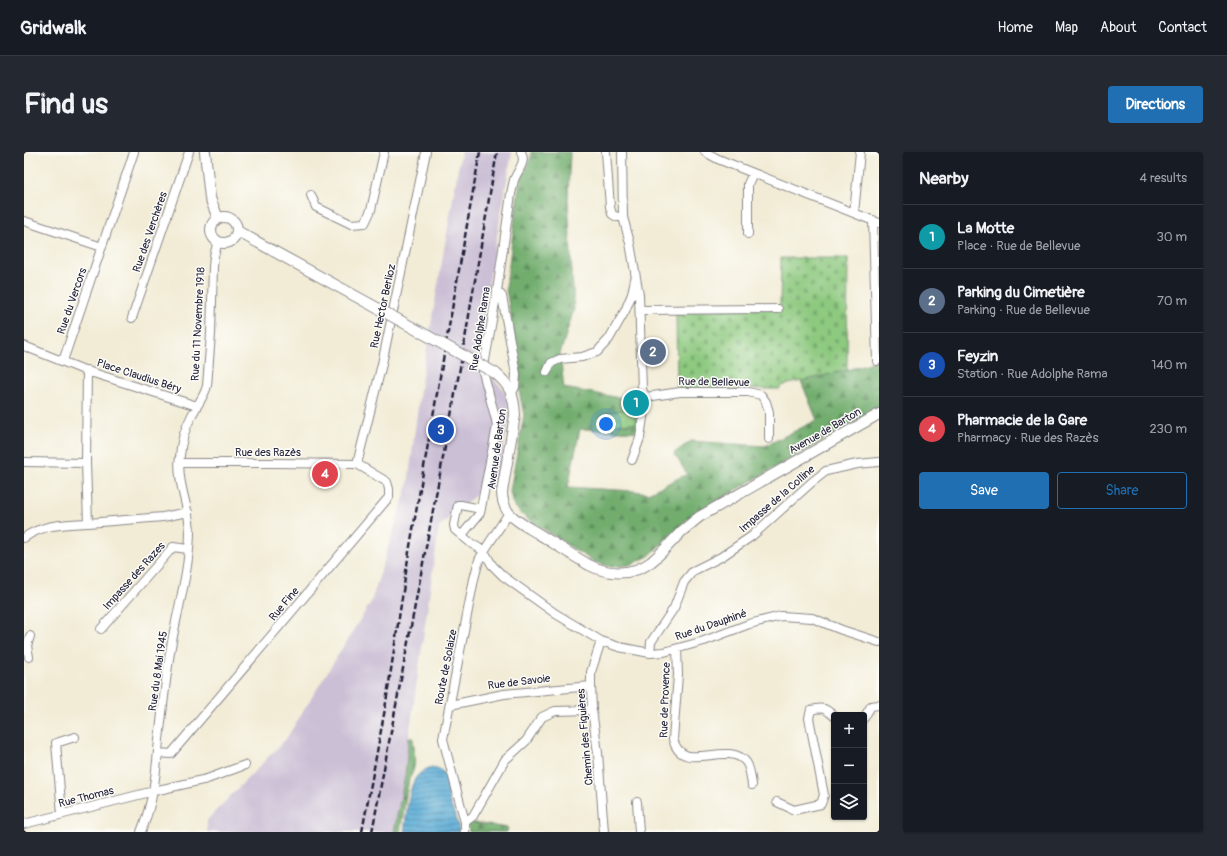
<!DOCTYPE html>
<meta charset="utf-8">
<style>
:root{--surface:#171b24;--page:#242831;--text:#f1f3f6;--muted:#9ea1a6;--line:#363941;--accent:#1f6fb2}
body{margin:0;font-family:Pangolin,sans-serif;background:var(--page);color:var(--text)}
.controls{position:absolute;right:12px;bottom:12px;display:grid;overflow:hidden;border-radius:4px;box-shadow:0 1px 3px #0004}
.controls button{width:36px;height:36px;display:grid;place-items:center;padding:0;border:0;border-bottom:1px solid var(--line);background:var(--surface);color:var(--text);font:20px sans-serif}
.you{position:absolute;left:582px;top:272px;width:14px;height:14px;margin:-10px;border:3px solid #fff;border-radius:50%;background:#1a73e8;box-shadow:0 0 0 6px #1a73e833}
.badge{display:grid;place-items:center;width:26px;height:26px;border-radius:50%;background:var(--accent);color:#fff;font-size:13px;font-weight:700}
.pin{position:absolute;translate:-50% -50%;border:2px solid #fff;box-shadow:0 1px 4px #0006}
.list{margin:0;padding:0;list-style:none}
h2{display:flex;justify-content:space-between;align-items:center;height:52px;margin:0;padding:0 16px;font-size:17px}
h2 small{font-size:13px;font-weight:400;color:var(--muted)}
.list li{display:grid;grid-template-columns:26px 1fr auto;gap:12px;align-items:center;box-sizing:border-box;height:64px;padding:0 16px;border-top:1px solid var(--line)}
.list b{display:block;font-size:15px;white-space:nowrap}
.list p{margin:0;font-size:13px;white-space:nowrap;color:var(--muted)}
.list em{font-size:13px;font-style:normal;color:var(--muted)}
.actions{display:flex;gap:8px;padding:12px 16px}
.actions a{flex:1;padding:9px 0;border:1px solid var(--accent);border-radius:4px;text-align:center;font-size:14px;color:var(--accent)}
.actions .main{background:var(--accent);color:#fff}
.icon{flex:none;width:22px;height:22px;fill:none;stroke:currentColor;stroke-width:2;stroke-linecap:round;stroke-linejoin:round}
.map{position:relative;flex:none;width:855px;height:680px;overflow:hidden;border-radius:4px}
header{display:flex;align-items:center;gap:24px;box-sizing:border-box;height:56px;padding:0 20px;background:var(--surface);border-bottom:1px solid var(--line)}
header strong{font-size:19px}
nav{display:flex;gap:22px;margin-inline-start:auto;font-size:14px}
.intro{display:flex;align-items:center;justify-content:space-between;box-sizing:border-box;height:96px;padding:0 24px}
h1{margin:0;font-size:28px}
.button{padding:10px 18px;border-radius:4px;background:var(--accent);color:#fff;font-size:14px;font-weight:700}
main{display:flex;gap:24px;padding:0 24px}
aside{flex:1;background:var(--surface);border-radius:4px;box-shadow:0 1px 3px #0004}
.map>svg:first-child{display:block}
</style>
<header>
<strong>Gridwalk</strong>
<nav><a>Home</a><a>Map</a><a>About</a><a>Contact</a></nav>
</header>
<div class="intro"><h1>Find us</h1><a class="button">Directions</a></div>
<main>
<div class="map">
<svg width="855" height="680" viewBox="0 0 855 680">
<defs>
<pattern id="grass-dots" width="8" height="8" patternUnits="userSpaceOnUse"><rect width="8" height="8" fill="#8dc97f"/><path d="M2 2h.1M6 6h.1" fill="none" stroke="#79ac6f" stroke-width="1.8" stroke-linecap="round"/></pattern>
<pattern id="forest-firs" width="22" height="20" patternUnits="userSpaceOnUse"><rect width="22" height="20" fill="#72ad6e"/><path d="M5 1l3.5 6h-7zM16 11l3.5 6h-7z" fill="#5d8c5c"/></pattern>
<pattern id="cemetery-stones" width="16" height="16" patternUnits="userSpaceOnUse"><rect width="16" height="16" fill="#8dc97f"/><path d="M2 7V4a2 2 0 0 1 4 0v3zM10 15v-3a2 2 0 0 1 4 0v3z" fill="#79ac6f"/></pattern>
<pattern id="water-rules" width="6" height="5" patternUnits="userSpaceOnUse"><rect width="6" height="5" fill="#59aad4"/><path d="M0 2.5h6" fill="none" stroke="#498aad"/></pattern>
</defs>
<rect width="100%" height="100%" fill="#fdfcf7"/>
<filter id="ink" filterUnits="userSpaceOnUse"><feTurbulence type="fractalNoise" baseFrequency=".025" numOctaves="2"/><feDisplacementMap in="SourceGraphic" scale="8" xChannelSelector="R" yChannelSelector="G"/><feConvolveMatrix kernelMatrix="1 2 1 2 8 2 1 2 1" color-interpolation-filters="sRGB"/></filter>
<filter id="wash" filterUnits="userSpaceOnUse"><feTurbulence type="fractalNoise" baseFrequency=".012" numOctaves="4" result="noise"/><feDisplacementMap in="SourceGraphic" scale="16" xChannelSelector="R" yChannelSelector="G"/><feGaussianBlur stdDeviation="0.9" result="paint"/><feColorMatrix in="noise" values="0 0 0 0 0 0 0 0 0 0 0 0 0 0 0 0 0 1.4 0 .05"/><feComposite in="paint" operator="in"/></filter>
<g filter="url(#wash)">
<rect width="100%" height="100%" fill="#f2ecd6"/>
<path fill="#cbbfd5" d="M437,0H488L452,202L466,210L464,221L479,237L484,248L486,262L472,336H460L415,375L385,585L384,604L370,680H183V668L262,587L347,450L384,332L397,230Z"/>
<path fill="url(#grass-dots)" stroke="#58765d" d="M616,245L619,255L614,259L611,272H579L580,261L604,257L609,246Z"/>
<path fill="url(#forest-firs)" stroke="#4a6854" d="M507,0H546L544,47L550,157L536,202L540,236L591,245L609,246L605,257L580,261L579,272H611L614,258L619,255L616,280L556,277L544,335L610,339L624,341L663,322L650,301L667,289L741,294L793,268L777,229L823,218L855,208V256L667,364L625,404L605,413L588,415L570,410L501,365C491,356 488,352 486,339L500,263L495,238L496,222L482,136L495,33L507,5Z
M385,585H389C390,600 394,614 385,627L376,680H370L381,624Z
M444,670L484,676L483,680H445Z"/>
<path fill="url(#cemetery-stones)" stroke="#58765d" d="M757,106H824L823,218L757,234L756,237H653L652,160L756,154Z"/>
<path fill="url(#water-rules)" stroke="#3e6688" d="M408,615C414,616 419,618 421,623C424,630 424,640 425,648C428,659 435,668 435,680H380C382,667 384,638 391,627C395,621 401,617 408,615Z"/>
</g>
<g filter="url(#ink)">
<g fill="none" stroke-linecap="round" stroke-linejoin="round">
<defs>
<path id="minor" d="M582,0L586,55L588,62L593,65H599
M598,0L599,65L606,91L615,143L618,238L622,245L616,286L608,308
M681,0L694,7L729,21L855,71
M287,43L292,55L327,72L341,71L347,58L360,0
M830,61L836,0
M849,68L853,209
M0,69L78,95
M724,82V32L729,21
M473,139L478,144L492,222L491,235L488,241
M616,158L754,157
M108,166L165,0
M0,194L60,218L173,254
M39,209L110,0
M63,218L62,311L64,371L139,365L164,360
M523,220L527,211L536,207L558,205L573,200L585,187L601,159L608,142L611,127
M622,245L656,240H724L737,243L742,250L745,260V287
M0,310L62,311
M155,311H250L333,312
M333,312L358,212L402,0
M457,357L437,353H434L430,373L431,378L448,392L460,399L468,413L479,424L532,462L577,489L595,495L626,501L640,500L680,489L725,472L757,464L788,466L818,478L855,490
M438,383L456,361L473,274L472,268L459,220L473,139L487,42C488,37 489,32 490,28C493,19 503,10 497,0
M0,386C17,372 43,372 64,371
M77,477L149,395L164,397
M577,489L567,520V534L568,558L574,601L580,680
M0,493L3,494L6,484
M3,494L5,505
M653,497L654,523L649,587C658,624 702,587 722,610C726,615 727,626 728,633
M626,501L627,490L650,456L660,430L669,419L697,405L728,384L788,330L802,319L833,312L855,310
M426,553L480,542L567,534
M840,566L847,554L855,553
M134,601L147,602L365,345V337L363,330L333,312
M613,650L615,680
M753,650L770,658L797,652L800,643L785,566L787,558C799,555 801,556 810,564
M38,662L32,591L51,585
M441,670L449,664L481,608L502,589L518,565L531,559L568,558
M0,672L130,639L183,627L221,613
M117,680C130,648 132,622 135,588C138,561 141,534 145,507C151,465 165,424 166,381C166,355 152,331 156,304C157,290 161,276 168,263C173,253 180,245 183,234L187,182L189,115L190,104L194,89
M441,680V670L419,587L450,427L455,408L460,399L485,361"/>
<path id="tertiary" d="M181,0L186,46L194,66
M187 78a13 13 0 1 1 26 0a13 13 0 1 1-26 0Z
M213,79L344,151
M471,221C486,233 490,243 491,263L478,340C478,347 480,354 484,360C492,370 505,376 515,382C531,392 548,403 565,413C585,423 608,424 627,410C638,401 648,389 658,379C664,374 669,370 675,365L855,262"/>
</defs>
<use href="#minor" stroke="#8a8788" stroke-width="10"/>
<use href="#tertiary" stroke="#8a8788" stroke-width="12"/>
<use href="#minor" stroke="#fff" stroke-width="8"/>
<use href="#tertiary" stroke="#fff" stroke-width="10"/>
<path stroke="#22223b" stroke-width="2.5" stroke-dasharray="6 3" stroke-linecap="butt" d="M338,680L361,557L385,400L401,309L456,0
M348,680L436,216L473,0"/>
<defs>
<path id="tertiary-bridge" d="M344,151L471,221"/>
</defs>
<use href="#tertiary-bridge" stroke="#8a8788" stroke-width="12" stroke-linecap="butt"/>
<use href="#tertiary-bridge" stroke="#fff" stroke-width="10"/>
</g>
</g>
<g text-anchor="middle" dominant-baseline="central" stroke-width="3" stroke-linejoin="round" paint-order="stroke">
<g font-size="11" fill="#22223b" stroke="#fdfcf7">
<text transform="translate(126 80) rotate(-71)">Rue des Verchères</text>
<text transform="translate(48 149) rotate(-71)">Rue du Vercors</text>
<text transform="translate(359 154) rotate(-78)">Rue Hector Berlioz</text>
<text transform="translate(174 172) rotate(-87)">Rue du 11 Novembre 1918</text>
<text transform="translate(456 177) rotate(-81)">Rue Adolphe Rama</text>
<text transform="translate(115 224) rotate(18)">Place Claudius Béry</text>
<text transform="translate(690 230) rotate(1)">Rue de Bellevue</text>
<text transform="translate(801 279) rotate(-30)">Avenue de Barton</text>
<text transform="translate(473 297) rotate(-82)">Avenue de Barton</text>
<text x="244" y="300">Rue des Razès</text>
<text transform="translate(753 347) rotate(-41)">Impasse de la Colline</text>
<text transform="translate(110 424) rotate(-48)">Impasse des Razes</text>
<text transform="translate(260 452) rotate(-50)">Rue Fine</text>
<text transform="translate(687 473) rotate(-19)">Rue du Dauphiné</text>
<text transform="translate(422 515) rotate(-79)">Route de Solaize</text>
<text transform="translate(134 519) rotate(-82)">Rue du 8 Mai 1945</text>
<text transform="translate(495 530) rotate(-7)">Rue de Savoie</text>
<text transform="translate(641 548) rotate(-88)">Rue de Provence</text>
<text transform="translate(561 585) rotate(-95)">Chemin des Figuières</text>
<text transform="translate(62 645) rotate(-14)">Rue Thomas</text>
</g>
</g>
</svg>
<div class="controls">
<button>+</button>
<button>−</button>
<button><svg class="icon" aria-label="layers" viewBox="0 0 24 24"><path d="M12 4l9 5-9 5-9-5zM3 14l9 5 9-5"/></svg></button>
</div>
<div class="you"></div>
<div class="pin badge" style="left:612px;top:251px;background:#0f9aa8">1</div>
<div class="pin badge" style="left:629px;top:200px;background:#5c6f8a">2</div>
<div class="pin badge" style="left:417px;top:278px;background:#1a4fb4">3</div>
<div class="pin badge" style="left:301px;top:322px;background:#e0444e">4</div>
</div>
<aside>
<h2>Nearby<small>4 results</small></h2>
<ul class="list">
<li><span class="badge" style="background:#0f9aa8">1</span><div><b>La Motte</b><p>Place · Rue de Bellevue</p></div><em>30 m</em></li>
<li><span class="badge" style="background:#5c6f8a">2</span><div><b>Parking du Cimetière</b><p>Parking · Rue de Bellevue</p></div><em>70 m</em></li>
<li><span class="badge" style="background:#1a4fb4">3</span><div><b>Feyzin</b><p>Station · Rue Adolphe Rama</p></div><em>140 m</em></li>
<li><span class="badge" style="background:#e0444e">4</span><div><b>Pharmacie de la Gare</b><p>Pharmacy · Rue des Razès</p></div><em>230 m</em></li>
</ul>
<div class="actions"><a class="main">Save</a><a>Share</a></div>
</aside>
</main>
